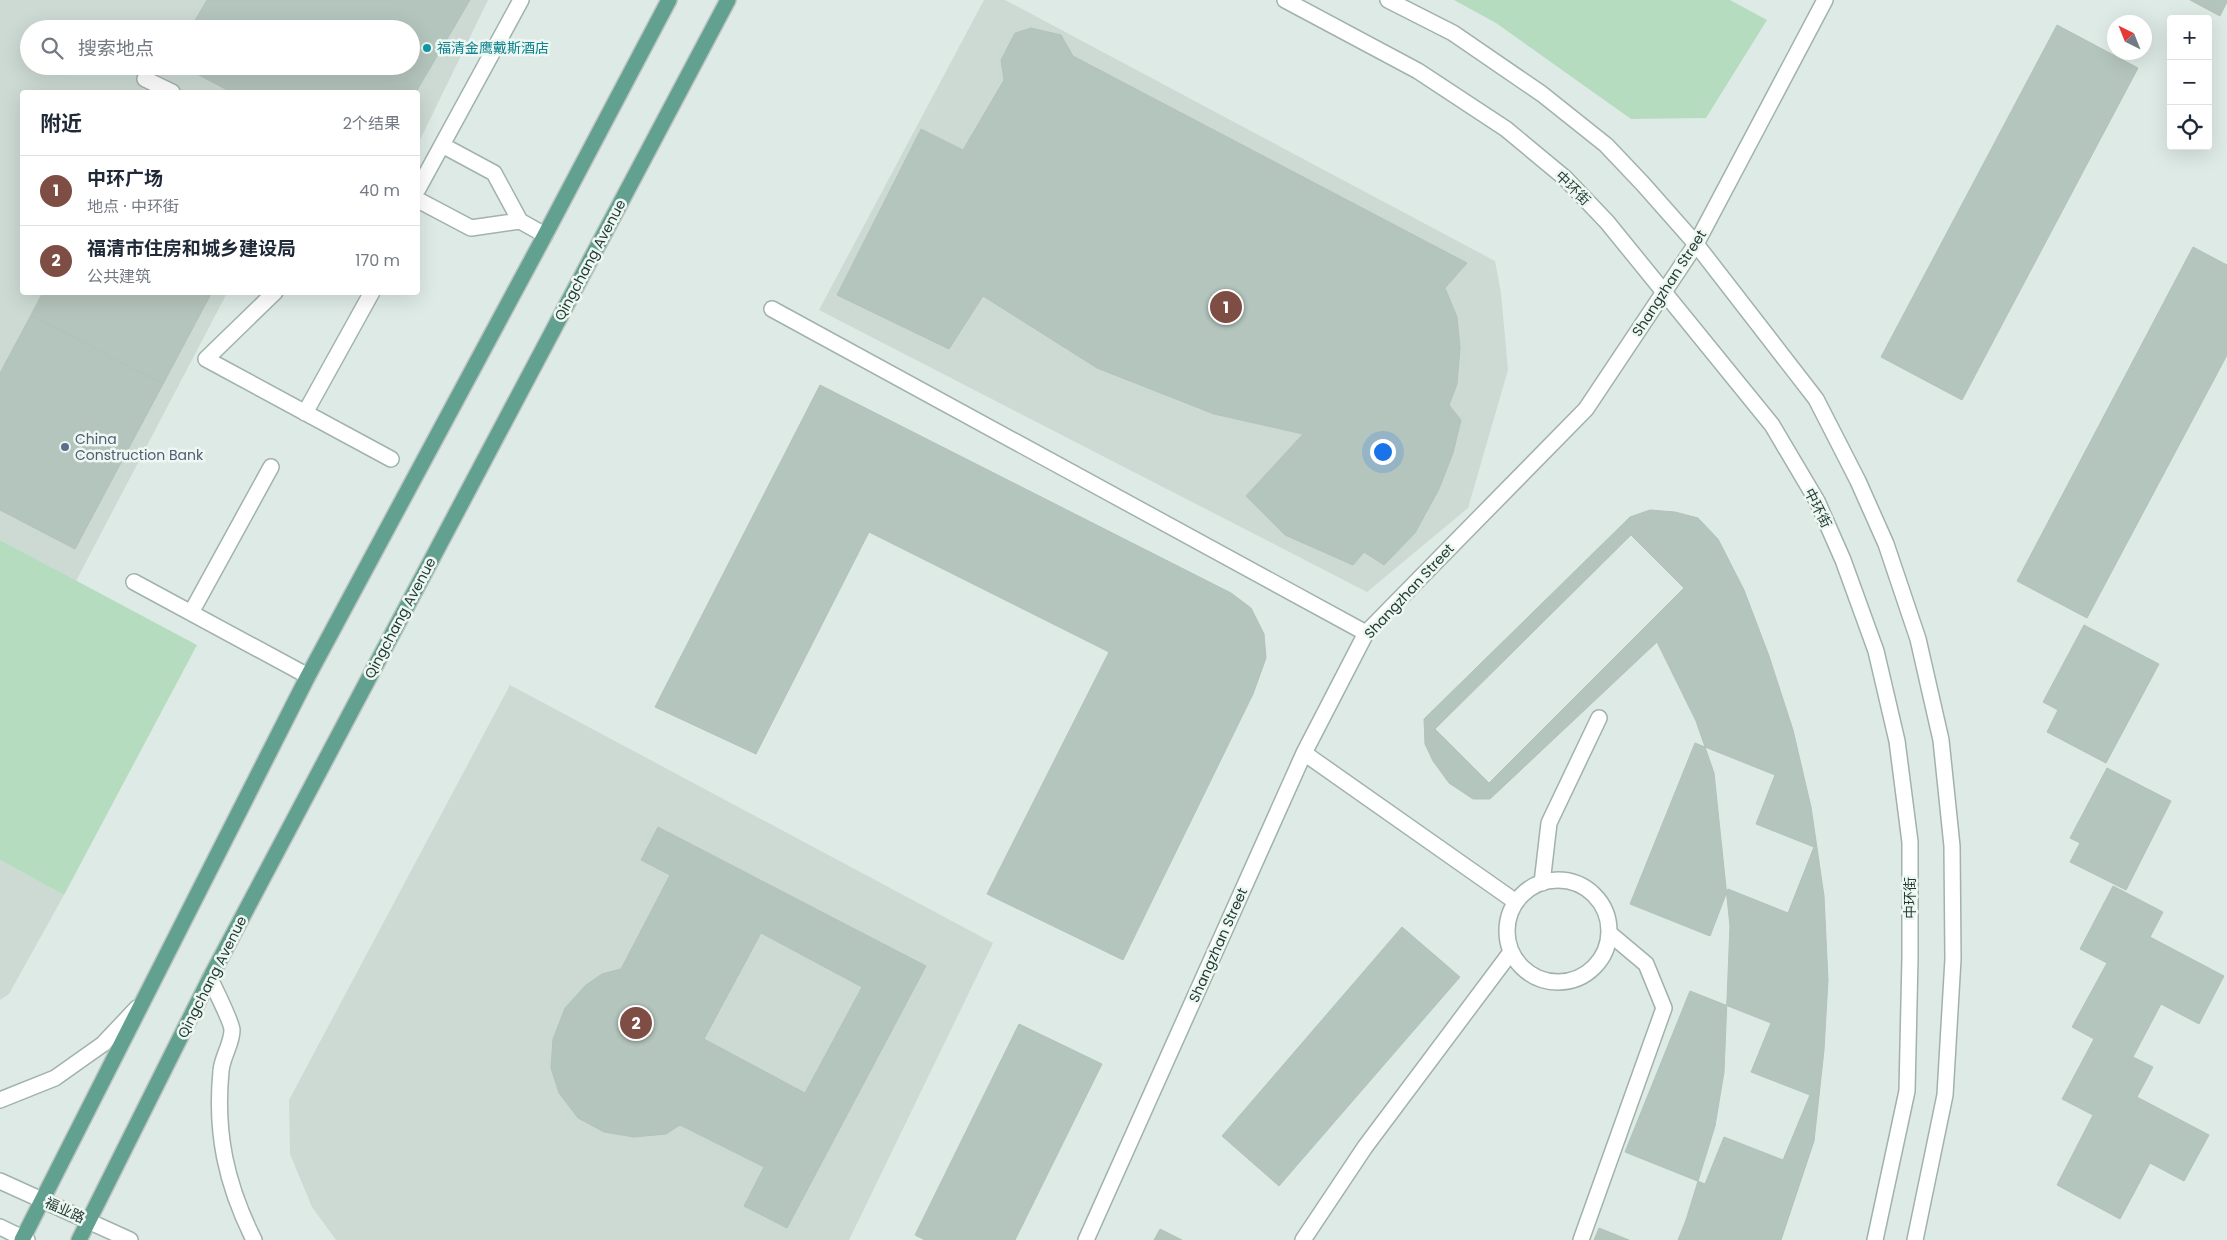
<!DOCTYPE html>
<html lang="zh">
<meta charset="utf-8">
<style>
:root{--surface:#fff;--page:#f6f6f7;--text:#1f2937;--muted:#747a83;--line:#e0e1e3;--accent:#7e4d44}
body{margin:0;font-family:Poppins,"Noto Sans SC",sans-serif;background:var(--page);color:var(--text)}
.controls{position:absolute;right:15px;top:15px;display:grid;overflow:hidden;border-radius:5px;box-shadow:0 5px 20px #0002}
.controls button{width:45px;height:45px;display:grid;place-items:center;padding:0;border:0;border-bottom:1px solid var(--line);background:var(--surface);color:var(--text);font:25px sans-serif}
.compass{position:absolute;left:2107px;top:15px;width:45px;height:45px;border-radius:50%;background:var(--surface);box-shadow:0 5px 20px #0002;rotate:317deg}
.you{position:absolute;left:1382px;top:451px;width:18px;height:18px;margin:-12px;border:4px solid #fff;border-radius:50%;background:#1a73e8;box-shadow:0 0 0 8px #1a73e833}
.badge{display:grid;place-items:center;width:32px;height:32px;border-radius:50%;background:var(--accent);color:#fff;font-size:16px;font-weight:700}
.pin{position:absolute;translate:-50% -50%;border:2px solid #fff;box-shadow:0 1px 5px #0006}
.list{margin:0;padding:0;list-style:none}
h2{display:flex;justify-content:space-between;align-items:center;height:65px;margin:0;padding:0 20px;font-size:21px}
h2 small{font-size:16px;font-weight:400;color:var(--muted)}
.list li{display:grid;grid-template-columns:32px 1fr auto;gap:15px;align-items:center;box-sizing:border-box;height:70px;padding:0 20px;border-top:1px solid var(--line)}
.list b{display:block;font-size:19px;white-space:nowrap}
.list p{margin:0;font-size:16px;white-space:nowrap;color:var(--muted)}
.list em{font-size:16px;font-style:normal;color:var(--muted)}
.icon{flex:none;width:28px;height:28px;fill:none;stroke:currentColor;stroke-width:2;stroke-linecap:round;stroke-linejoin:round}
.map{position:relative;flex:none;width:2227px;height:1240px;overflow:hidden}
.search{position:absolute;background:var(--surface);box-shadow:0 5px 20px #0002;left:20px;top:20px;width:400px;height:55px;display:flex;align-items:center;gap:12px;box-sizing:border-box;padding:0 18px;border-radius:28px;color:var(--muted);font-size:19px}
.panel{position:absolute;background:var(--surface);box-shadow:0 5px 20px #0002;left:20px;top:90px;width:400px;height:205px;border-radius:5px}
.map>svg:first-child{display:block}
</style>
<div class="map">
<svg width="2227" height="1240" viewBox="0 0 2227 1240">
<rect width="100%" height="100%" fill="#deeae5"/>
<path fill="#ccdad3" fill-rule="evenodd" d="M0,0H488L418,144V92H22V292L227,293L76,581L0,540ZM29,29H411V66H29Z
M984,0H1005L1495,261L1501,293L1508,370L1468,508L1367,592L819,310Z
M510,685L993,943L849,1240H336L312,1207L290,1154L289,1100Z
M0,860L64,895L9,994L0,1000Z"/>
<path fill="#b6dcc0" d="M1454,0H1730L1767,20L1706,118L1631,119L1496,23Z
M0,540L197,645L64,895L0,860Z"/>
<path fill="#b4c5bd" stroke="#b1c3bb" fill-rule="evenodd" d="M207,0H470L416,92H231L182,66H411V29H190Z
M2190,0H2227V2L2220,16Z
M2057,25L2138,68L1962,400L1881,357Z
M1031,28L1061,35L1073,56L1467,263L1445,288L1457,317L1460,348L1457,384L1449,405L1461,420L1453,453L1439,489L1415,533L1384,565L1364,552L1353,565L1285,535L1246,496L1303,434L1214,414L1097,368L983,296L949,349L837,295L921,129L963,150L1004,80L1001,60L1015,33Z
M2193,247L2227,265V355L2087,618L2017,581Z
M43,292H212L163,384L31,315Z
M31,315L163,384L75,549L0,510V373Z
M820,385L1231,593L1251,608L1264,634L1266,658L1253,694L1123,960L987,894L1109,652L869,532L756,754L655,707Z
M1650,510L1675,512L1698,518L1718,539L1744,590L1769,656L1793,730L1811,807L1824,896L1828,980L1824,1050L1814,1141L1781,1240H1678L1686,1220L1715,1126L1724,1072L1730,926L1714,773L1696,721L1657,642L1490,799H1473L1449,783L1433,761L1425,744L1424,719L1630,517Z
M1631,535L1684,588L1489,783L1435,729Z
M2084,625L2159,664L2106,763L2047,732L2058,710L2043,702Z
M1695,743L1775,775L1756,824L1814,847L1788,913L1728,889L1710,936L1630,904Z
M2107,768L2171,801L2126,890L2070,862L2080,843L2070,838Z
M658,827L926,966L787,1228L744,1206L764,1167L680,1125L666,1134L634,1137L604,1132L578,1118L559,1093L551,1068L553,1039L565,1008L586,985L602,974L621,969L670,875L641,860ZM761,933L862,987L805,1093L704,1039Z
M2113,886L2163,912L2150,937L2224,976L2199,1024L2161,1004L2133,1057L2153,1067L2137,1097L2209,1135L2184,1181L2150,1163L2120,1219L2057,1185L2093,1115L2062,1099L2094,1039L2072,1027L2107,963L2080,949Z
M1402,927L1460,977L1279,1186L1222,1136Z
M1690,991L1771,1023L1751,1072L1810,1095L1783,1160L1724,1137L1705,1184L1625,1152Z
M1019,1024L1102,1064L1015,1240H925L915,1235Z
M1599,1228L1629,1240H1594Z
M1160,1229L1182,1240H1154Z"/>
<g fill="none" stroke-linecap="round" stroke-linejoin="round">
<defs>
<path id="minor" d="M145,79L172,92
M442,145L494,173L520,221L545,235
M418,189L521,0
M418,200L471,228L520,221
M275,292L206,359L391,459
M772,309L1366,633
M305,413L372,292
M134,582L308,676
M192,611L271,467
M1304,753L1516,902
M1507 931a51 51 0 1 1 102 0a51 51 0 1 1-102 0Z
M1542,883L1549,823L1599,718
M1086,1240L1304,753L1366,633L1586,409L1696,244L1825,0
M1303,1240L1365,1147L1511,952
M1581,1240L1664,1008L1646,964L1609,933"/>
<path id="tertiary" d="M1285,0L1418,71L1506,129L1565,178L1607,222L1772,425L1817,501L1843,560L1876,651L1897,741L1910,842V958L1907,1091L1875,1240
M1388,0L1453,33L1542,94L1606,145L1643,184L1696,244L1816,399L1858,481L1886,544L1918,639L1941,740L1952,846L1953,959L1945,1095L1915,1240
M210,978C214,988 232,1022 232,1030C232,1044 222,1057 221,1071C215,1133 226,1184 254,1240
M0,1100L55,1078L103,1044L137,1008
M0,1181L130,1240
M0,1227L27,1240"/>
<path id="primary" d="M22,1240L308,676L545,235L669,0
M79,1240L210,978L728,0"/>
</defs>
<use href="#minor" stroke="#a1b2ac" stroke-width="18"/>
<use href="#tertiary" stroke="#a1b2ac" stroke-width="18"/>
<use href="#primary" stroke="#bcc4c2" stroke-width="18"/>
<use href="#minor" stroke="#fff" stroke-width="15"/>
<use href="#tertiary" stroke="#fff" stroke-width="15"/>
<use href="#primary" stroke="#62a08f" stroke-width="15"/>
</g>
<circle fill="#0f9aa8" stroke="#eef7f2" stroke-width="2" cx="427" cy="48" r="5"/>
<circle fill="#5c6f8a" stroke="#eef7f2" stroke-width="2" cx="65" cy="447" r="5"/>
<g text-anchor="middle" dominant-baseline="central" stroke-width="5" stroke-linejoin="round" paint-order="stroke">
<g font-size="14" fill="#0d838f" stroke="#eef7f2" text-anchor="start">
<text x="437" y="48">福清金鹰戴斯酒店</text>
</g>
<g font-size="14" fill="#1f3a32" stroke="#eef7f2">
<text transform="translate(1573 188) rotate(44)">中环街</text>
<text transform="translate(590 260) rotate(-62)">Qingchang Avenue</text>
<text transform="translate(1669 283) rotate(-57)">Shangzhan Street</text>
<text transform="translate(1818 508) rotate(63)">中环街</text>
<text transform="translate(1409 591) rotate(-47)">Shangzhan Street</text>
<text transform="translate(400 618) rotate(-62)">Qingchang Avenue</text>
<text transform="translate(1910 898) rotate(-90)">中环街</text>
<text transform="translate(1218 945) rotate(-66)">Shangzhan Street</text>
<text transform="translate(212 977) rotate(-63)">Qingchang Avenue</text>
<text transform="translate(65 1210) rotate(24)">福业路</text>
</g>
<g font-size="14" fill="#4e5e75" stroke="#eef7f2" text-anchor="start">
<text x="75" y="439">China<tspan x="75" dy="16">Construction Bank</tspan></text>
</g>
</g>
</svg>
<div class="controls">
<button>+</button>
<button>−</button>
<button><svg class="icon" aria-label="locate" viewBox="0 0 24 24"><circle cx="12" cy="12" r="6"/><path d="M12 2v4M12 18v4M2 12h4M18 12h4"/></svg></button>
</div>
<svg class="compass" viewBox="-18 -18 36 36"><path d="M0-13l5 13h-10z" fill="#e53935"/><path d="M0 13l5-13h-10z" fill="#747a83"/></svg>
<div class="you"></div>
<div class="pin badge" style="left:1226px;top:307px">1</div>
<div class="pin badge" style="left:636px;top:1023px">2</div>
<div class="search"><svg class="icon" aria-label="search" viewBox="0 0 24 24"><circle cx="10" cy="10" r="6"/><path d="M15 15l6 6"/></svg>搜索地点</div>
<section class="panel">
<h2>附近<small>2个结果</small></h2>
<ul class="list">
<li><span class="badge">1</span><div><b>中环广场</b><p>地点 · 中环街</p></div><em>40 m</em></li>
<li><span class="badge">2</span><div><b>福清市住房和城乡建设局</b><p>公共建筑</p></div><em>170 m</em></li>
</ul>
</section>
</div>
